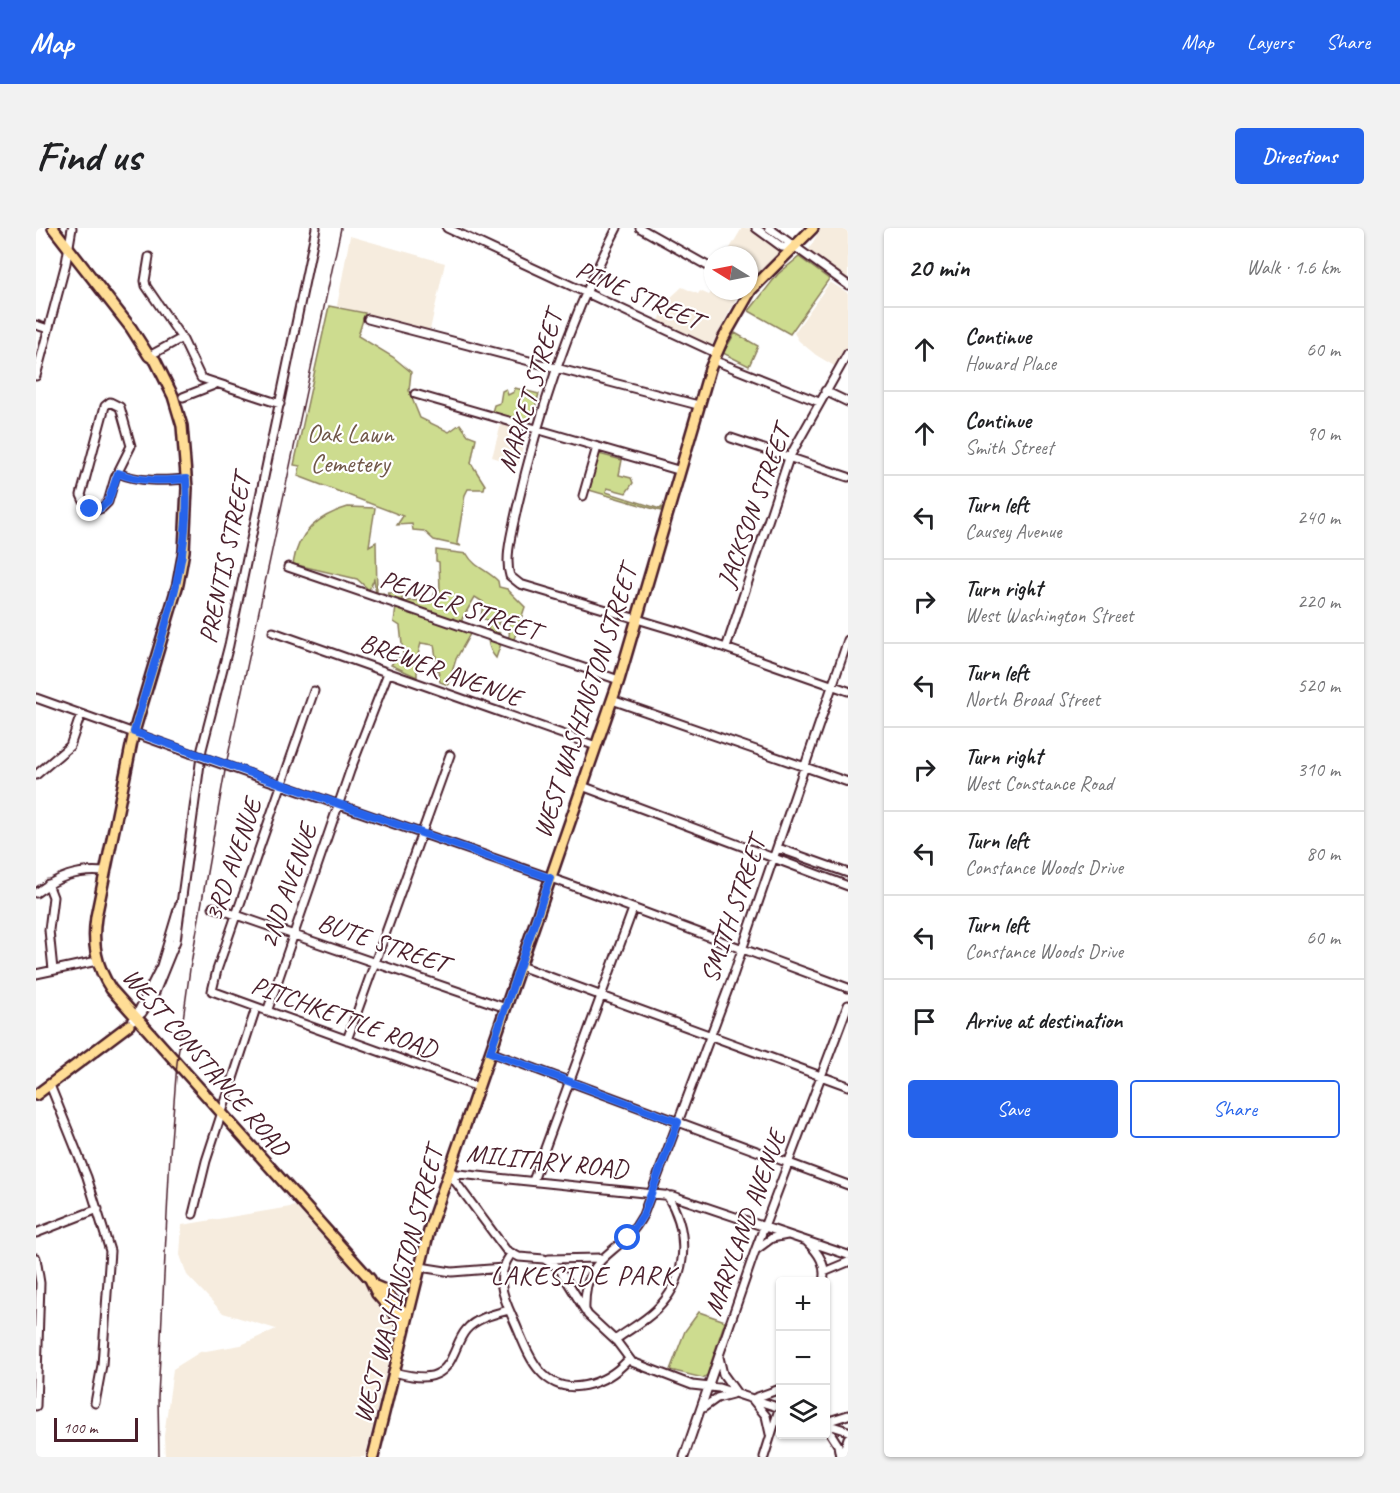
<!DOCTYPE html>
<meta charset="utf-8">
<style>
:root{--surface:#fff;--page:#f2f2f2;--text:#202124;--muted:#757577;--line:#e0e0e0;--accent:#2563eb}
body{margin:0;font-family:Caveat,sans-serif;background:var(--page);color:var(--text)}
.controls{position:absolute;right:18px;bottom:18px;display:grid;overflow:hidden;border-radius:6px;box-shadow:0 2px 4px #0004}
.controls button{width:54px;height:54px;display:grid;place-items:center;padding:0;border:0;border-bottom:2px solid var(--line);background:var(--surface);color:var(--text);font:30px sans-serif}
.compass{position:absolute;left:668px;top:18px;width:54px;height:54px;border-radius:50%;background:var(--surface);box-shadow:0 2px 4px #0004;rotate:280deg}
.scale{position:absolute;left:18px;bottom:15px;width:84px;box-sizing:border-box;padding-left:6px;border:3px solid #4a1f2b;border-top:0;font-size:16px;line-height:21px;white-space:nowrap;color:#4a1f2b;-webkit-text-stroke:4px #fff;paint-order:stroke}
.stop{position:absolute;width:18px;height:18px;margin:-14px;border:4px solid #2563eb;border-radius:50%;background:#fff}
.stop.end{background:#2563eb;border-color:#fff;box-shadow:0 2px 6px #0008}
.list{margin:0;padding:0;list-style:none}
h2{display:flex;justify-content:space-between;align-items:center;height:78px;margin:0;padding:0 24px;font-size:26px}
h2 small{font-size:20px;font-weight:400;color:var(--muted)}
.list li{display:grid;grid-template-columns:39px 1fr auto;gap:18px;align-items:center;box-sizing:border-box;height:84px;padding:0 24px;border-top:2px solid var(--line)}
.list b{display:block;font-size:22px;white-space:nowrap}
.list p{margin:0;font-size:20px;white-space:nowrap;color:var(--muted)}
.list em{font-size:20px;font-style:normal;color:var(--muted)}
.actions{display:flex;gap:12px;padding:18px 24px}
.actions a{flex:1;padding:14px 0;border:2px solid var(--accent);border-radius:6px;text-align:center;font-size:21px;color:var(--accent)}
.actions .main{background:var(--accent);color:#fff}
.icon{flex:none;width:33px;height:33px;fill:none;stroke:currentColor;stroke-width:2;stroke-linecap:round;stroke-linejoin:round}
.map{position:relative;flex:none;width:812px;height:1229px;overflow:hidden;border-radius:6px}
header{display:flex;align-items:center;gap:36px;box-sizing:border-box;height:84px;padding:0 30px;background:var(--accent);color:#fff}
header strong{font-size:28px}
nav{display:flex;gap:33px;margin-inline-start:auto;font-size:21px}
.intro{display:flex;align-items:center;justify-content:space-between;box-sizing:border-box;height:144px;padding:0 36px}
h1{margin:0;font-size:42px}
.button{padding:15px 27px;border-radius:6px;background:var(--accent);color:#fff;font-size:21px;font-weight:700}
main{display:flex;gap:36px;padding:0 36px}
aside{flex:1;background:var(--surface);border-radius:6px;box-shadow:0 2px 4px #0004}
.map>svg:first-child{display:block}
</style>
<header>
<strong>Map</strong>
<nav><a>Map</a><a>Layers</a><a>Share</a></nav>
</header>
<div class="intro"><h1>Find us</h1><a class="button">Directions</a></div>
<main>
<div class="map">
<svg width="812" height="1229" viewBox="0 0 812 1229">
<rect width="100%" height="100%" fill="#fff"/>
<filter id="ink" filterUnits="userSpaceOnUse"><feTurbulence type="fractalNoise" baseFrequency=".0167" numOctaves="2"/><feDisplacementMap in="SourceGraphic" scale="12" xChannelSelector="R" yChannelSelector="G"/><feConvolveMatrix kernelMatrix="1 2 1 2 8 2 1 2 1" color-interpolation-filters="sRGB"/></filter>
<g filter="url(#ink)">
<path fill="#f6ecde" d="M706,0H714L743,21V25L713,54V27H690Z
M785,0H812V52L772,23Z
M314,8L409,35L394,102L301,78Z
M794,54L812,65V121L800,139L780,127L763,113L758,105Z
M646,59L662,66L664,63L673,67L677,62L704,63L675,119L622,95L633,71Z
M465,196L491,204L482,237L456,229Z
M260,978L355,1084L359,1098L360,1105L329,1229H129L128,1208L137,1141L164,1124L205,1117L240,1101L187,1085L151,1047L144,1027L146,997Z"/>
<path fill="#cddc8f" stroke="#8c7e5d" stroke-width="1.5" d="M763,29L793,51L754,106L713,83L742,46Z
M293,78L329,85L322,108L357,129L375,144L373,163L384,190L413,204L424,196L432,207L440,210L435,235L449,257L448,261H432L429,267L421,315L425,318L398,312L388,303L377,302L376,296L361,297L367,288L262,248L264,238L258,237Z
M699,105L722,118L713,138L687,125Z
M479,160L503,166L494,195L456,184L458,177L464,175L466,163L470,161L472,167L478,164Z
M563,226L586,232L583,247L595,250L597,255L590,265L571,260L570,264L624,281L627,278L625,283L553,262Z
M312,279L339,280L333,318L340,314L341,365H347L346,368L340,365L338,351L333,362L321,351L257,336C262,304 282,288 312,279Z
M400,322L431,326C438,339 451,342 462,353L463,359L471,361L489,379L477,414L473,411L474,391L470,387L463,393L460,403L467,407V410L460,430C451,420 450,406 454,393L445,390L447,374L439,369L426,391L427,402L434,406L420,431L412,457L404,454L398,417L385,415L381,430V449L355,437L360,430H366L367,426L364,398L358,394L360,379L352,365H366V373L396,372L400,362H404L403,334L400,333Z
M663,1084L689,1093L671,1147L667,1150L634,1142L649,1103Z"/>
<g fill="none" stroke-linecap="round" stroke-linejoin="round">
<defs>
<path id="minor" d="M411,0L680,125
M581,0C535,88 503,183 481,280C477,300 468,329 474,348L484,356L641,403L812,463
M604,0L677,41
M720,0L746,19L757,20
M733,0L812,57
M113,29L109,53L110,58L147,112L165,150L244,176
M332,91L662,177
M0,97L12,101
M113,128L146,110
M677,132L783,174
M0,148L30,35L36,0
M789,163L812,174
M379,166L642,242
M147,169L178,157
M74,174L84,179L95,218L79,250L72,274L66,280L58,283L50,278L45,267L69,178Z
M695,210L812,249
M82,245C103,254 128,253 150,251
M547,268L561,219
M252,339L583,452
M237,404L560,518
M690,420L753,230L812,125
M278,463L181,742L176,763L442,859
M0,470L154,525
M576,472L812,554
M214,546L529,655L812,760
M0,547L34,518L45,486
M546,558L812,658
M742,620L812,645
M12,656L17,669L13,702L17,742
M0,665C22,649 41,641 69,644
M177,679L470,780
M484,738L812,858
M0,746L61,733
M231,784L314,543L352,445
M99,790L125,738L143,678
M97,792L106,785L118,767L140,713L166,521L193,417L280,0
M311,812L414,527
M454,824L812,957
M14,857L51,949L74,1023L66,1137L59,1175
M413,945L470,1022L483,1029L508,1031L523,1040L552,1087L581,1114L596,1134L656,1157L683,1160L744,1180
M413,945L637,968L812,1027
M497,953L597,681
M157,986L170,933L220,780
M0,1005L62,981
M771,1014C783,1025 791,1037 787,1054
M721,1021L736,1010L751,1007
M475,1026C455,1054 471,1075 482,1102C488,1116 494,1132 504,1143C529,1172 570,1156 592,1132
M0,1030L4,1055L0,1178
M513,1031L564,1030
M384,1039L416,1044L467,1040
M788,1044L812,1034
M549,1083C547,1022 584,1031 607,987L697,748L812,412
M579,1112C592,1102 608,1094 620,1082C653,1050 654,1004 631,967
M683,1129L687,1146L700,1164
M357,1144C382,1150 405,1156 417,1127C421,1119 424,1109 430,1102C440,1090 458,1086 473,1082
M719,1170L744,1161
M717,1172L730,1188L734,1206
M667,1180L681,1170L696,1166
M790,1194L812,1187
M790,1196L812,1203
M790,1198L802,1217L804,1229
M648,1229L719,1023L812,777
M728,1229L744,1178
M806,1229L812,1210"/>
<path id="major" d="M17,0L95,100L113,128L119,132L137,168L146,198L151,260L148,323L142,356L98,504L60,689C56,716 60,738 75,761L334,1051L341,1066L369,1098
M0,867L93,797
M339,1058L346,1061L371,1087
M337,1229L394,999L583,452L674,141L687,111L715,62L777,0"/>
</defs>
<use href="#minor" stroke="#4a1f2b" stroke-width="11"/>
<use href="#major" stroke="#4a1f2b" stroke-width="14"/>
<use href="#minor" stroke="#fff" stroke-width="7"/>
<use href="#major" stroke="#ffdd96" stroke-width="9"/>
<path stroke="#4a1f2b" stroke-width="1.5" d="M123,1229L122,1169L134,926L141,835L154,741L190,537L305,0"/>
<defs>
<path id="minor-bridge" d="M154,525L214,546"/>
</defs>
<use href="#minor-bridge" stroke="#4a1f2b" stroke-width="11" stroke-linecap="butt"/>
<use href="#minor-bridge" stroke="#fff" stroke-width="7"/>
</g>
</g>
<g fill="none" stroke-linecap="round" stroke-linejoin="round" filter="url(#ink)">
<path stroke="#2563eb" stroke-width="8" d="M54,281L62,282L72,274L82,245C103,254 128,253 150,251C156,340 120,420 98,504L514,650L454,824L642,894L607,987L592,1010"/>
</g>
<g text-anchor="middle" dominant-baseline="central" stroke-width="4.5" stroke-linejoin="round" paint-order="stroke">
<g font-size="26" fill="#4a1f2b" stroke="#fff">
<text transform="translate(603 67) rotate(24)">PINE STREET</text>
<text transform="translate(494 164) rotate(-73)">MARKET STREET</text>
<text transform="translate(718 279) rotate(-70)">JACKSON STREET</text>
<text transform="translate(189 331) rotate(-78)">PRENTIS STREET</text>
<text transform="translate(424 377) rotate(19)">PENDER STREET</text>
<text transform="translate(405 442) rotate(20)">BREWER AVENUE</text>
<text transform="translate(549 474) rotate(-72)">WEST WASHINGTON STREET</text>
<text transform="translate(197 632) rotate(-71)">3RD AVENUE</text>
<text transform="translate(252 658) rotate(-71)">2ND AVENUE</text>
<text transform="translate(697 682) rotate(-71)">SMITH STREET</text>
<text transform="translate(347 715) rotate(19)">BUTE STREET</text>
<text transform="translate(308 789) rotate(20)">PITCHKETTLE ROAD</text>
<text transform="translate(170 834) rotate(49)">WEST CONSTANCE ROAD</text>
<text transform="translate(511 933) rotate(6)">MILITARY ROAD</text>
<text transform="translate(709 995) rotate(-70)">MARYLAND AVENUE</text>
<text transform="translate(362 1057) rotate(-75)">WEST WASHINGTON STREET</text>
</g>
<g font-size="26" fill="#715849" stroke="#fff">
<text x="314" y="205">Oak Lawn<tspan x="314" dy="30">Cemetery</tspan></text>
</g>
<g font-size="27" letter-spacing="1.5" fill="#4a1f2b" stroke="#fff">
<text x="547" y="1047">LAKESIDE PARK</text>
</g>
</g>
</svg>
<div class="controls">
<button>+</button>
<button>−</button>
<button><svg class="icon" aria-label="layers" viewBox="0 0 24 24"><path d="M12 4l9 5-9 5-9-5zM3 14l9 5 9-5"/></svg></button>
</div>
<svg class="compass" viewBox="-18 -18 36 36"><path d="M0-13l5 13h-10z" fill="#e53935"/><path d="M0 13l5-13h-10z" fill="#757577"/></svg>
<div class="scale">100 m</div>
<div class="stop" style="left:592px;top:1010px"></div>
<div class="stop end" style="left:54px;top:281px"></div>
</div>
<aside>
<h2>20 min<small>Walk · 1.6 km</small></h2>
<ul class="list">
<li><svg class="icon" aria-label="ahead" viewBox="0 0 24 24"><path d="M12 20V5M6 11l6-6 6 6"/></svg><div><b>Continue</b><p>Howard Place</p></div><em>60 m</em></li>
<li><svg class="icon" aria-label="ahead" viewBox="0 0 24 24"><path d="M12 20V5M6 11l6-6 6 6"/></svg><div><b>Continue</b><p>Smith Street</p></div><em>90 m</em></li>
<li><svg class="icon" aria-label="left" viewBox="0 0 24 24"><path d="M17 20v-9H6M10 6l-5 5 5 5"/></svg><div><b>Turn left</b><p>Causey Avenue</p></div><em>240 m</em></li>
<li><svg class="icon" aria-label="right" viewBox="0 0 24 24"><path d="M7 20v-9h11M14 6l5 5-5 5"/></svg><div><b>Turn right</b><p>West Washington Street</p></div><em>220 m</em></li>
<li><svg class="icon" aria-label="left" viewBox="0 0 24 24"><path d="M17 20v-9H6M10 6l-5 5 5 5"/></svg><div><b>Turn left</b><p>North Broad Street</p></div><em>520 m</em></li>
<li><svg class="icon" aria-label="right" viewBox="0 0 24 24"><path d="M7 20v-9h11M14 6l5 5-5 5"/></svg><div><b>Turn right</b><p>West Constance Road</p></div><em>310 m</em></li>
<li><svg class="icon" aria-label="left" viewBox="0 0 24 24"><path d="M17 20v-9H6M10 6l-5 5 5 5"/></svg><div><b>Turn left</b><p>Constance Woods Drive</p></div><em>80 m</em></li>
<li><svg class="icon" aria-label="left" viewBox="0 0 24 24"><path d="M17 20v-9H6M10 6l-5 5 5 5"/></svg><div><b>Turn left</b><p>Constance Woods Drive</p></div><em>60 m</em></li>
<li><svg class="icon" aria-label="arrive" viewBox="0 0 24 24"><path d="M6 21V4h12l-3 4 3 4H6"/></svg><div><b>Arrive at destination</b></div></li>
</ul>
<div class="actions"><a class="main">Save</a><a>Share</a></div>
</aside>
</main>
